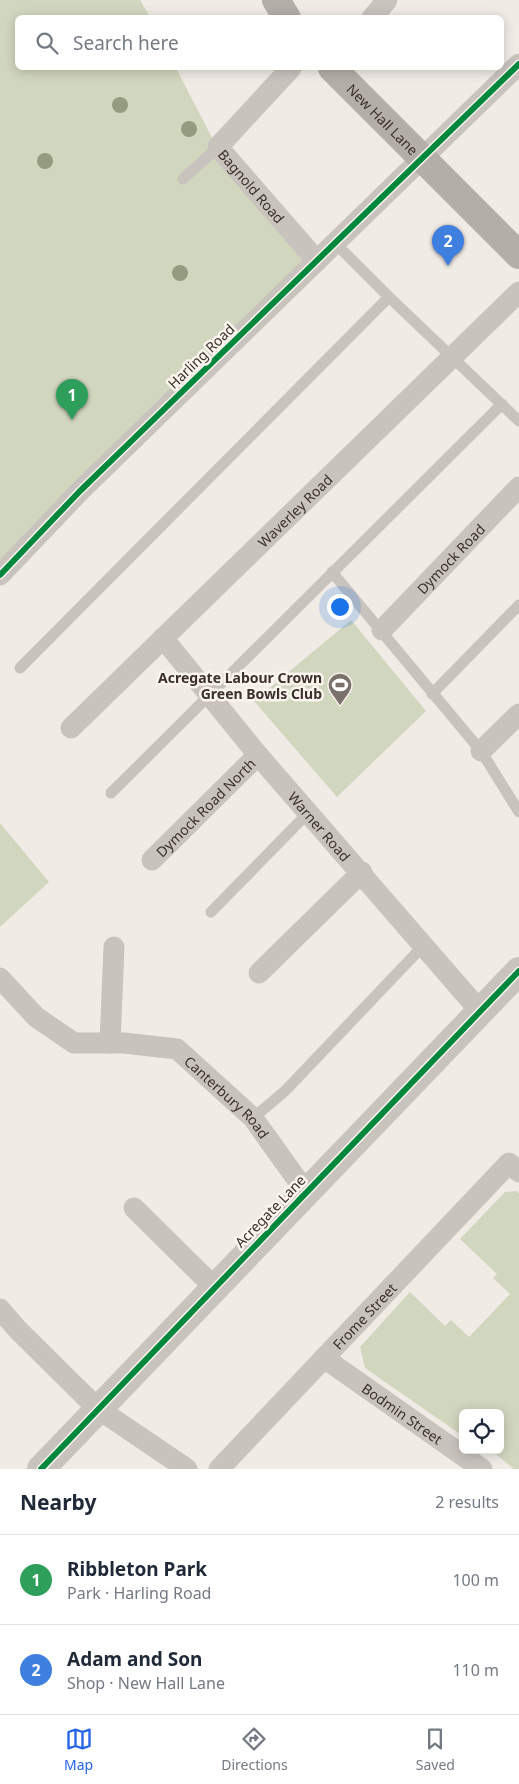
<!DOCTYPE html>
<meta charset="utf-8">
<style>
:root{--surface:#fff;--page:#f6f6f7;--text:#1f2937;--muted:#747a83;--line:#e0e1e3;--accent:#2563eb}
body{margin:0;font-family:"Noto Sans",sans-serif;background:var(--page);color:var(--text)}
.controls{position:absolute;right:15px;bottom:15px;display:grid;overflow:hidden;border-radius:8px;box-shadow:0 2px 12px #0003}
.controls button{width:45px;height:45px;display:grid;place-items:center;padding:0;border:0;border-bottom:1px solid var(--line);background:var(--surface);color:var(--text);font:25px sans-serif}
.you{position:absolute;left:339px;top:606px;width:18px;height:18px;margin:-12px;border:4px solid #fff;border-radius:50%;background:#1a73e8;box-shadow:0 0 0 8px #1a73e833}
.badge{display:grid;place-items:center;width:32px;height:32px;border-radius:50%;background:var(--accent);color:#fff;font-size:16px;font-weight:700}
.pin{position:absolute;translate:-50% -41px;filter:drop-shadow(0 1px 2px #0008)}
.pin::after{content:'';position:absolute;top:26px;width:18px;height:15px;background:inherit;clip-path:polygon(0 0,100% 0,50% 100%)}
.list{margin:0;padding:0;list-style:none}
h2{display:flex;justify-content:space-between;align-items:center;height:65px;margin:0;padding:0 20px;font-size:21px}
h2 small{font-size:16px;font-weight:400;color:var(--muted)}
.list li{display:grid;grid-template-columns:32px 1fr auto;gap:15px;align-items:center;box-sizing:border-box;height:90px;padding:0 20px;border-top:1px solid var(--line)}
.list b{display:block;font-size:19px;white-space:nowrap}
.list p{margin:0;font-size:16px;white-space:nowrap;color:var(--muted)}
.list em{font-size:16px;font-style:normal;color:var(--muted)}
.icon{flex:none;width:28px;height:28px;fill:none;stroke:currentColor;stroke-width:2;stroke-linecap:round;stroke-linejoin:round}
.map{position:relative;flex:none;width:519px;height:1469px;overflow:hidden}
.search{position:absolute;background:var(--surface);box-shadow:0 2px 12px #0003;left:15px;right:15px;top:15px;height:55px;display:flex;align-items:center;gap:12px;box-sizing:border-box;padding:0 18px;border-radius:8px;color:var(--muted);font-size:19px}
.sheet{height:245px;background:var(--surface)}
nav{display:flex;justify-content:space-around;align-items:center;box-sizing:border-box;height:70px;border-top:1px solid var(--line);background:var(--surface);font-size:14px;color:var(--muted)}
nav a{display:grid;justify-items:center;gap:2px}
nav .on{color:var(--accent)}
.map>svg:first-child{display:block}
</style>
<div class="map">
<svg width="519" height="1469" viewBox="0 0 519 1469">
<rect width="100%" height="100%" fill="#f0ebe5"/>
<path fill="#d1d6bf" d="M0,0H140L150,17L18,18V68H176L224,161L306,259L0,562Z
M351,620L426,711L337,797L254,701Z
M0,823L49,882L0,927Z
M516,1191L519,1193V1469H514L491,1450H500V1413H463V1434H460L365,1368L360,1347L410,1292L445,1326L451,1320L469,1337L510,1294L493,1278L497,1274L460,1239L505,1192Z"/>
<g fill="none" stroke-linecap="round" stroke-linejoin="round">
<path stroke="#c9c3be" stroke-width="11" d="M183,179L218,147
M389,297L519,421
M332,572L481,751L519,812
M20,668L389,297L335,243
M432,694L519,605
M111,793L502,404
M211,912L309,812
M253,1118L285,1091L424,945"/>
<g stroke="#c9c3be" stroke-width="21">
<path d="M372,18L387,0"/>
<path id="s1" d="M291,68L218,147L317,261"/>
<path d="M0,575L80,491L519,64"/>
<path id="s2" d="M382,630L519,487"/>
<path id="s3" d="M163,638L258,755L480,1011"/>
<path id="s4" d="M71,728L519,292"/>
<path d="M481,751L519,714"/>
<path id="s5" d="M152,860L258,755"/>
<path d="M259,973L362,872"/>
<path id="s6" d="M0,978L36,1017L74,1043H124L177,1049L253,1118L306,1192"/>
<path d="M110,1043L114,947"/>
<path d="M134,1208L214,1287"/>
<path d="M0,1309L18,1330L97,1408L187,1469"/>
<path id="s7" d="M324,1358L482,1469"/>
<path id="s8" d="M219,1469L509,1163L519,1172"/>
</g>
<path stroke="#c9c3be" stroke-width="28" d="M41,1469L519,971"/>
<g stroke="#b4aea8" stroke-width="28">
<path d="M276,0L287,18"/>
<path id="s9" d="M332,68L519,255"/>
</g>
<defs>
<path id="cycleway" d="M0,575L80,491L519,64
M41,1469L519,971"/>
</defs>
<use href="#cycleway" stroke="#fbf5ee" stroke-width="9"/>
<use href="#cycleway" stroke="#00873e" stroke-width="6"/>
</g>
<g fill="#959b80">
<circle cx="120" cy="105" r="8"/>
<circle cx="189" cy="129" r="8"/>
<circle cx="45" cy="161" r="8"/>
<circle cx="180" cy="273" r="8"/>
</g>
<defs>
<symbol id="stadium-pin" viewBox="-11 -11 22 30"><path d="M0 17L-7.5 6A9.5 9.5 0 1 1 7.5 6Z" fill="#7a716c" stroke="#fbf5ee"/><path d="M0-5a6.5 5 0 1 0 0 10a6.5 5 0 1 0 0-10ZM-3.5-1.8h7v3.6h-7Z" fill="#fff"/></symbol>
</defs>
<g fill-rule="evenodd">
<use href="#stadium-pin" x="326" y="671" width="28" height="38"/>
</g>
<g text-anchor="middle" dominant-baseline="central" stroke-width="5" stroke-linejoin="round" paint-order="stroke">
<g font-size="14" fill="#3b302b" stroke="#fbf5ee">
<text stroke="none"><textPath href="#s9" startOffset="72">New Hall Lane</textPath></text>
<text stroke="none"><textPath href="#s1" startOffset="159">Bagnold Road</textPath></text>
<text transform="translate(201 356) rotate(-44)">Harling Road</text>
<text stroke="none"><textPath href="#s4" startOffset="312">Waverley Road</textPath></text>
<text stroke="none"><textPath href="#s2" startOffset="99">Dymock Road</textPath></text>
<text stroke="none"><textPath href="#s5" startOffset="75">Dymock Road North</textPath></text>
<text stroke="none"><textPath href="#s3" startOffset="245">Warner Road</textPath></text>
<text stroke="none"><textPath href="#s6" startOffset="272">Canterbury Road</textPath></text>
<text transform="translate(270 1211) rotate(-46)">Acregate Lane</text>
<text stroke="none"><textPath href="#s8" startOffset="211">Frome Street</textPath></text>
<text stroke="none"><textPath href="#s7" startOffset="96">Bodmin Street</textPath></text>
</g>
<g font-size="14" font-weight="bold" fill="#3b302b" stroke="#fbf5ee" text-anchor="end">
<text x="322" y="677">Acregate Labour Crown<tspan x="322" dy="16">Green Bowls Club</tspan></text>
</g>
</g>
</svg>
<div class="controls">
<button><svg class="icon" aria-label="locate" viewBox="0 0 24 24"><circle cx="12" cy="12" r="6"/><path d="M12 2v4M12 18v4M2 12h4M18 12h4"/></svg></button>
</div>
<div class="you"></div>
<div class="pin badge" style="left:72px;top:420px;background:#2e9e5b">1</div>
<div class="pin badge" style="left:448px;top:266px;background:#3f7fe0">2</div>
<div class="search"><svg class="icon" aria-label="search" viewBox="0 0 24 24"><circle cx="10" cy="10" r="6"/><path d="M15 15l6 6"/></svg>Search here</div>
</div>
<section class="sheet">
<h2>Nearby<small>2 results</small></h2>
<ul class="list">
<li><span class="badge" style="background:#2e9e5b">1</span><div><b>Ribbleton Park</b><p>Park · Harling Road</p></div><em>100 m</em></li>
<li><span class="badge" style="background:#3f7fe0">2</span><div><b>Adam and Son</b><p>Shop · New Hall Lane</p></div><em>110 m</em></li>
</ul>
</section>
<nav>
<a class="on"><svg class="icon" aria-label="map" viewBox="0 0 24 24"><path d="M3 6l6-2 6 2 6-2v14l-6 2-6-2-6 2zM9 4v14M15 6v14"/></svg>Map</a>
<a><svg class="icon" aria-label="directions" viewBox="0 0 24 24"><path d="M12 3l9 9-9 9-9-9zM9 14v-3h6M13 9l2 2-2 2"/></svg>Directions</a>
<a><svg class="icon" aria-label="saved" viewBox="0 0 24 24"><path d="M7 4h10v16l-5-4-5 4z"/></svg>Saved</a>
</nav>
